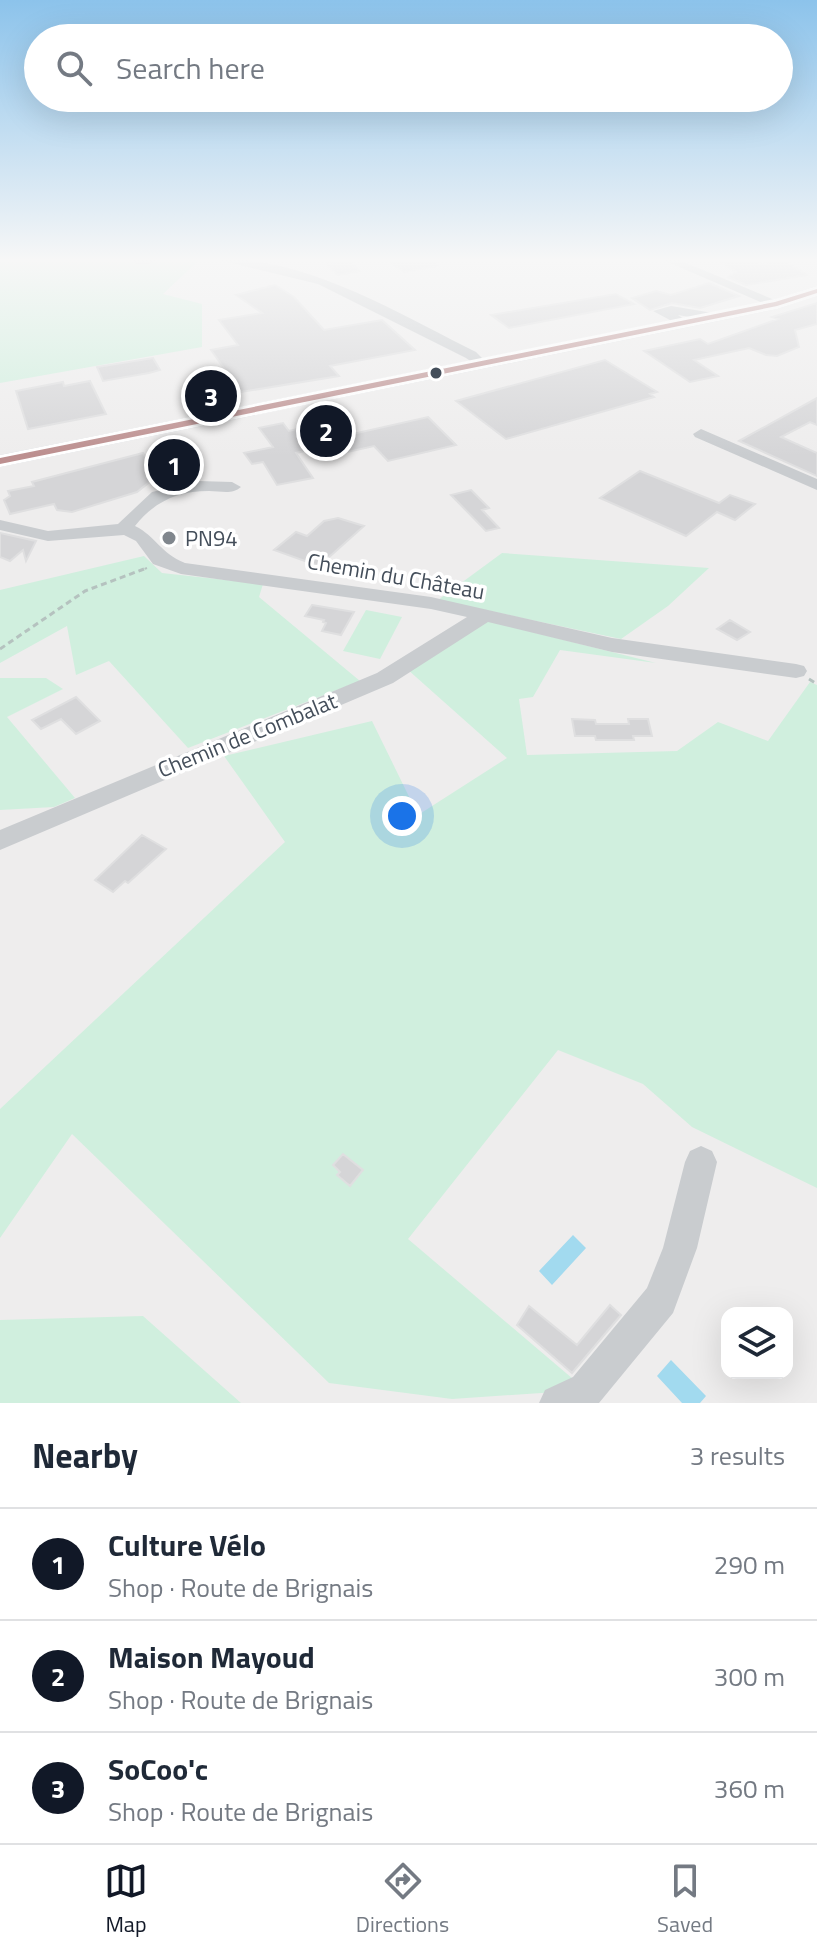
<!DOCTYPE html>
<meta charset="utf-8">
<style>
:root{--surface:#fff;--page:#f2f2f3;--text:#1f2937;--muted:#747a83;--line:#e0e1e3;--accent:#111827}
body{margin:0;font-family:"Titillium Web",sans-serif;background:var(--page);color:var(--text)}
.controls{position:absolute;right:24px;bottom:24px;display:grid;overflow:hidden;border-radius:16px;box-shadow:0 8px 32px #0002}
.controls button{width:72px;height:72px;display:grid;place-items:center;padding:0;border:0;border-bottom:2px solid var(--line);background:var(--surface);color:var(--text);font:40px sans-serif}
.you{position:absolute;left:402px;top:816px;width:28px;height:28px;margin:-20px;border:6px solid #fff;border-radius:50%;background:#1a73e8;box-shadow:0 0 0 12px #1a73e833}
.badge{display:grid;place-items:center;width:52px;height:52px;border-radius:50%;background:var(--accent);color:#fff;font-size:26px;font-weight:700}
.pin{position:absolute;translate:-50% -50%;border:4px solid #fff;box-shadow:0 2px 8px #0006}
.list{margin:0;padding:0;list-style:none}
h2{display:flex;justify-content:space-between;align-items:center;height:104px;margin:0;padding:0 32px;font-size:34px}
h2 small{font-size:26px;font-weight:400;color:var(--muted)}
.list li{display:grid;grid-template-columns:52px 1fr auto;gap:24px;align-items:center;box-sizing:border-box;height:112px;padding:0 32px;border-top:2px solid var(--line)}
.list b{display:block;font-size:30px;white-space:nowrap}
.list p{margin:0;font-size:26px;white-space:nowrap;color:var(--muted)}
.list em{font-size:26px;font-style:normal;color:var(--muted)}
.icon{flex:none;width:44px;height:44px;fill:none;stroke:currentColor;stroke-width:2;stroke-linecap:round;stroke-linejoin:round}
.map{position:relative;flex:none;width:817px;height:1403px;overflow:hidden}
.search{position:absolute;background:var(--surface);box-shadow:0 8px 32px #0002;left:24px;right:24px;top:24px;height:88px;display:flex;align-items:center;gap:20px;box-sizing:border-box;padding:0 28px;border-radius:44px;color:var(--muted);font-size:30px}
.sheet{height:440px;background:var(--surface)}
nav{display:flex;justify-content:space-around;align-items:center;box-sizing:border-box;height:112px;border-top:2px solid var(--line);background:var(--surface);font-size:22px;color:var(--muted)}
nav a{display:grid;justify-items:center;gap:4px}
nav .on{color:var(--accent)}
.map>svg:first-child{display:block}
</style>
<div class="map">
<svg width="817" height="1403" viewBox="0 0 817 1403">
<rect width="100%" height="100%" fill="#eeeded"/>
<path fill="#d0efde" d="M0,260H199L163,294L202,304V347L0,383Z
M502,553L709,568L668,606L621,639L438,600Z
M144,556L162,573L263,584L259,597L360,681L188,748L109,661L76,675L67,626L0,663V590Z
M366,610L402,617L380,659L343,651Z
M484,620L656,663L560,650L533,697L519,699L527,755L677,751L718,722L768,741L810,682L817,685V1188L692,1127L643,1084L558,1050L408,1239L586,1390L452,1399L329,1383L72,1134L0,1238V1109L285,842L224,756L372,721L418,815L507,758L407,669Z
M0,678H46L63,689L7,717L75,798L54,807L0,810Z
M143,1316L241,1403H0V1320Z"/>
<path fill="#a2daef" d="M573,1235L586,1248L552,1285L539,1271Z
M671,1360L706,1396L700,1403H682L657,1376Z"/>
<path fill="#d5d5d7" stroke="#dfdfe0" stroke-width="2" d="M349,260L360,271L338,275L326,264Z
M387,260H437L438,266L404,272Z
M718,260H754L760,264L784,260L807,275L746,285L728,277L736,272Z
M709,283L739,296L700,308L672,303L650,310L632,298L656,291L671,295Z
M275,285L294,297L324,330L382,320L415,350L330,366L339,376L241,392L211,350L238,345L219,320L262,313L236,295Z
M616,294L634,304L509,328L491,315Z
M817,303V324L795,330L799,347L777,356L766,355L749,348L694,360L718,376L690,382L644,351L700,339L708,344L778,319L772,317Z
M153,358L160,370L149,373L103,381L97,367Z
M605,360L657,392L650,394L654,397L506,439L456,401Z
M90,381L106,414L28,429L16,391L63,382L64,386Z
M817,398V425L810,422L781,437L817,453V476L739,441Z
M428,417L456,445L388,461L374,446L330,456L322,447L296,453L313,478L277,485L263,462L252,464L244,453L273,447L259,428L283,423L289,431L331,421L344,436Z
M143,453L147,460L167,456L178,459L183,466L177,472L156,477L137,492L72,512L57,510L54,504L10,514L4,500L10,496L8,491L34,486L32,482Z
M640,471L719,503L730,495L755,504L735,520L717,512L686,536L600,498Z
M471,490L489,508L482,510L499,528L486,531L451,495Z
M338,518L364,526L319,566L274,550L296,532L307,536L324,521Z
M0,533L36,541L26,561L23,550L10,561L0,557Z
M312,605L354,612L341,635L322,631L326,623L323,622L324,620L305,616Z
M730,620L750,632L737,640L717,629Z
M76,697L100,721L76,734L61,719L41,729L32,720Z
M572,719L595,720L596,724H629L628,719H648L652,736H633L634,740H596L595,736H575Z
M142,835L166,849L128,883L125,881L113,892L95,880Z
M343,1154L363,1170L350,1186L337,1175L340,1172L333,1165Z
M610,1305L621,1315L572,1373L517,1325L529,1306L577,1345Z"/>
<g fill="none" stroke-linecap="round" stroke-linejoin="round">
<path stroke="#b5c2bf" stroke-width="2" stroke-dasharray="4 2" stroke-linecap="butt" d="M139,571L147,568"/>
<path stroke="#b5c2bf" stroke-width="3" stroke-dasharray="6 4" stroke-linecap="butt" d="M0,649L85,591L144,569
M809,679L817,684"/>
<path fill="#c9cccf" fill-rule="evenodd" d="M130,260H157C151,266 136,266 130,260Z
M219,260C301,254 404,316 476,352L489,365L482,369L466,358L318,284Z
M663,260H679L784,304L772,307Z
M671,306L713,313L720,317L713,321L678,315L690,323L683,327L653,311Z
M701,429L817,479V490L695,437L693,434Z
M198,481L232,482L241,487C232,495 221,491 209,491C178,491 155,501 135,526C157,537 160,553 185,563L431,597L612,638L796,664L804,666L807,671L804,676L796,678L612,652L488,622L393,683L0,850V830L377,673L467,617L431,609L181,574L153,564L136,541L124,535L48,541L0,530V520L48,531L118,524L152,492Z
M701,1146L712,1151L717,1162L697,1248L673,1313L599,1403H539L545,1390L573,1377L647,1288L663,1248L685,1162L690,1151Z"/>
<path fill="#c4c8cd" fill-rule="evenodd" d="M817,286V296L777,309L0,467V455L773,300Z"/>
<defs>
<path id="bus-1" d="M817,289V293L777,306L0,464V458L775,302Z"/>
</defs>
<use href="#bus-1" stroke="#fff" stroke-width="6"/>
<use href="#bus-1" fill="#bc8f8f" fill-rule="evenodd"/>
</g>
<linearGradient id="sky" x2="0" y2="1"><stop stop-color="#8cc3eb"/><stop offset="0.57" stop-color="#f7f7f7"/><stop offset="1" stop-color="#f7f7f7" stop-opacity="0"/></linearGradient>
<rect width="817" height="456" fill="url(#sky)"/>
<circle fill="#444e5a" stroke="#fff" stroke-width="3" cx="436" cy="373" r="7"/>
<circle fill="#80868d" stroke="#fff" stroke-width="3" cx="169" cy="538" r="8"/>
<g text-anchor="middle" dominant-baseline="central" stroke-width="7" stroke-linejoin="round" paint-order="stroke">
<g font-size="22" fill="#444e5a" stroke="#fff" text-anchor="start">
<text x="185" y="538">PN94</text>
</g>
<g font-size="22" fill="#444e5a" stroke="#fff">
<text transform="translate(396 576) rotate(10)">Chemin du Château</text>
<text transform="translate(247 735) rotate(-22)">Chemin de Combalat</text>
</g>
</g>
</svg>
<div class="controls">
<button><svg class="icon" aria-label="layers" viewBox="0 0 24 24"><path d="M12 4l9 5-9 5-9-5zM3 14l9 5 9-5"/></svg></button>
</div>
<div class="you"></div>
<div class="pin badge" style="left:174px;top:465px">1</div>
<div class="pin badge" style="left:326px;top:431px">2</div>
<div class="pin badge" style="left:211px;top:396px">3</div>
<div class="search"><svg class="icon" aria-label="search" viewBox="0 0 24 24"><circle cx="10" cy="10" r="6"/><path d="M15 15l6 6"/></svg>Search here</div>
</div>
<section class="sheet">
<h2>Nearby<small>3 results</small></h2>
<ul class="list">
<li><span class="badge">1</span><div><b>Culture Vélo</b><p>Shop · Route de Brignais</p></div><em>290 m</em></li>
<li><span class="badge">2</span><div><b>Maison Mayoud</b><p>Shop · Route de Brignais</p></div><em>300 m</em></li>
<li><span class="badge">3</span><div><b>SoCoo'c</b><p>Shop · Route de Brignais</p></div><em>360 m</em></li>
</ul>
</section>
<nav>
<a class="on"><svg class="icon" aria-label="map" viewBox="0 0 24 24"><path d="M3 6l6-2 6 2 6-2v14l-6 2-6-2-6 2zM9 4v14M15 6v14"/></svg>Map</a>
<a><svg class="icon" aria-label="directions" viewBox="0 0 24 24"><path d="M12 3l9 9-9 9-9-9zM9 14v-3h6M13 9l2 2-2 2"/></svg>Directions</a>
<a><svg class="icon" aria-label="saved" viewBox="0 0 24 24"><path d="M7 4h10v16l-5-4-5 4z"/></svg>Saved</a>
</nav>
